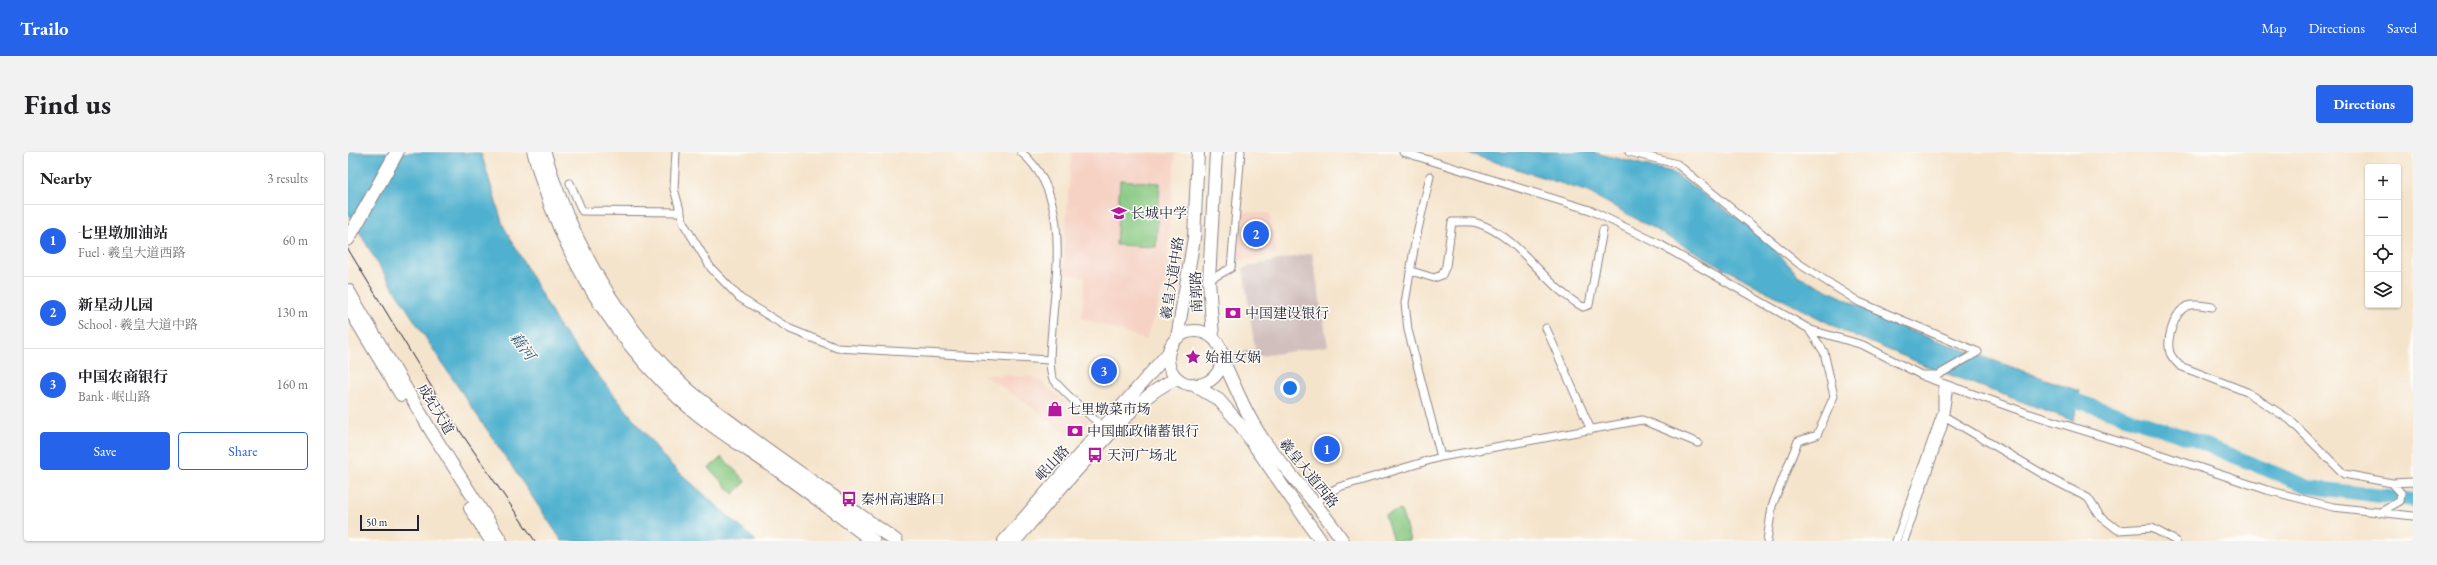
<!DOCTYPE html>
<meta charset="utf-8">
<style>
:root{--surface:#fff;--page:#f2f2f2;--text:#202124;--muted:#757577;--line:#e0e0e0;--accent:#2563eb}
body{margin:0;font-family:"EB Garamond","Noto Serif SC",serif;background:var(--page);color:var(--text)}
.controls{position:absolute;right:12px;top:12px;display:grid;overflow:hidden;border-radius:4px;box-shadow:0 1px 3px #0004}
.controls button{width:36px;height:36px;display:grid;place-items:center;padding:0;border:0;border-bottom:1px solid var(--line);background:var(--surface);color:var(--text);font:20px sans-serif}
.scale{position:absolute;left:12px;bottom:10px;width:59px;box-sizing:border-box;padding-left:4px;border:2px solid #22223b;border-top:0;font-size:11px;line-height:14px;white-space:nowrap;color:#22223b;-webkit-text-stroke:3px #fdfcf7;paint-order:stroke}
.you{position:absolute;left:942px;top:236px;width:14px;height:14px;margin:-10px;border:3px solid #fff;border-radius:50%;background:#1a73e8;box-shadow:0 0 0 6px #1a73e833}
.badge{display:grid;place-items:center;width:26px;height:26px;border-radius:50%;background:var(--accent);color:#fff;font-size:13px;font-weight:700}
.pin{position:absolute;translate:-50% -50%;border:2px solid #fff;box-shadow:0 1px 4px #0006}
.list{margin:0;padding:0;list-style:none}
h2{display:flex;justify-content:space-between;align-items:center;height:52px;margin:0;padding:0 16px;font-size:17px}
h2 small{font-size:13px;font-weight:400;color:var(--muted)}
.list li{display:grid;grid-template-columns:26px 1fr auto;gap:12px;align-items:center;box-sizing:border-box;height:72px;padding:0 16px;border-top:1px solid var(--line)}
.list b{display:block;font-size:15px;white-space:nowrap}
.list p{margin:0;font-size:13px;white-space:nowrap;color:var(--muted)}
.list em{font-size:13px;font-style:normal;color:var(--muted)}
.actions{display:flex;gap:8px;padding:12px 16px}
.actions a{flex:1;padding:9px 0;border:1px solid var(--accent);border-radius:4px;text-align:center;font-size:14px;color:var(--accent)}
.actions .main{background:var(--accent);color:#fff}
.icon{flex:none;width:22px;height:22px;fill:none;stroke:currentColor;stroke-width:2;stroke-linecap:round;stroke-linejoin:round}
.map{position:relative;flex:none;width:2065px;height:389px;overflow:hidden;border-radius:4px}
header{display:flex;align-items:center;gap:24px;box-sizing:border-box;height:56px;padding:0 20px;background:var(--accent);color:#fff}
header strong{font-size:19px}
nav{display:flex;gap:22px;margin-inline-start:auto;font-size:14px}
.intro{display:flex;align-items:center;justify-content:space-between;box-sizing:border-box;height:96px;padding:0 24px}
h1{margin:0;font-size:28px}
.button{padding:10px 18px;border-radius:4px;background:var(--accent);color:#fff;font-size:14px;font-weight:700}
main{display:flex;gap:24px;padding:0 24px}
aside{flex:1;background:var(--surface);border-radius:4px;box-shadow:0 1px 3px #0004}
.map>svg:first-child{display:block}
</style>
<header>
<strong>Trailo</strong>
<nav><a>Map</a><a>Directions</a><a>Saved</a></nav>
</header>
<div class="intro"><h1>Find us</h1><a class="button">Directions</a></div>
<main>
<aside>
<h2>Nearby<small>3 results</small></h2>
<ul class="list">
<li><span class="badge">1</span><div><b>七里墩加油站</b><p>Fuel · 羲皇大道西路</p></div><em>60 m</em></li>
<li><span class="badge">2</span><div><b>新星动儿园</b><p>School · 羲皇大道中路</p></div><em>130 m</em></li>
<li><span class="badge">3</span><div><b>中国农商银行</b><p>Bank · 岷山路</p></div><em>160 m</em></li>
</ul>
<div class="actions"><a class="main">Save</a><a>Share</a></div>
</aside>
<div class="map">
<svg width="2065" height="389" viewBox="0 0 2065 389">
<rect width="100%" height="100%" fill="#fdfcf7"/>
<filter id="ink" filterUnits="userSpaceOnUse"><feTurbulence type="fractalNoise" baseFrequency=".025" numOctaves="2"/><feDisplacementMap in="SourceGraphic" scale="8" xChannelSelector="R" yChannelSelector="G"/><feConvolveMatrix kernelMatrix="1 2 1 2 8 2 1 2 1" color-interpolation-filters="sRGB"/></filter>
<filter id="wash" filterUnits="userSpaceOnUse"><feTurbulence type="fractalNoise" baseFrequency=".012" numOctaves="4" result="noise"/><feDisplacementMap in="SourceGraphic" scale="16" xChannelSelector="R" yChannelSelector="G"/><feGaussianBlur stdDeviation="0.9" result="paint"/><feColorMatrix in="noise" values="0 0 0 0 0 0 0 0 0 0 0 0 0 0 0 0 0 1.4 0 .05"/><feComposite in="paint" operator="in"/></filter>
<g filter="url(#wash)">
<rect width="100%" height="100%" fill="#f5e4cc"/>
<path fill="#f6d2c4" d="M723,0L827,2L818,128L798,188L734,166L737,125L715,121Z
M892,60L921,61L929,102L888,110Z
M634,222L686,225L742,268L725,286L672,247Z"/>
<path fill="#d1bfbe" d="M964,101L980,194L885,208L884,201L907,197L895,116Z"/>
<path fill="#86c881" stroke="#54755e" d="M772,28L812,31L808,95L768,93Z
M374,305L398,330L385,342L361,316Z
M1053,358L1062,388L1045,389L1037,363Z"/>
<path fill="#50b1cf" stroke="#396a85" d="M0,0L133,1L155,73L212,176L321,311L408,389H214L98,217L33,117L0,61Z
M1116,0H1244L1324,20L1411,81L1451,124L1560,178L1731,239L1726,269L1581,215L1496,179L1414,137L1240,40Z"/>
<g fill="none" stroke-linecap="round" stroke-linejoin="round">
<path stroke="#50b1cf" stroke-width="14" d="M1711,243L1841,286L1961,335L2065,348"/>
</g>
</g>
<g filter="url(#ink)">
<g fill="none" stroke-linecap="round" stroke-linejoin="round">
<defs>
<path id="street" d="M328,0L326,37L336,72L363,116L392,146L442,177L489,196L702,208
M673,0C723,42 708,119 704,176C703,192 700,209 704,225C707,233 747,268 756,276
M1055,0L1242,58L1313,93L1463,178L1515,193L1573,223H1590L1630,200
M1281,0L1329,12L1450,111L1511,150L1630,200
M1082,24L1067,91L1057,151L1060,178L1093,305
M222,31L234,59L333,60
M1063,119L1086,126L1094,123L1098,114L1104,70C1112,70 1122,69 1129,71C1173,85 1196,134 1235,155L1241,153L1255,78
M861,128L883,116L893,0
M1864,155C1856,154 1847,151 1839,154C1826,160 1818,188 1822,201C1824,206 1828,210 1832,214L1899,240L1942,268L1996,322L2044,331L2053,341L2052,349L2031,361
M1198,176L1243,278
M1577,225L1679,261L1811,302L1919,338L1985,355L2065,364
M1596,264L1705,328L1740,346L1752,364L1770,378L1804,376L1828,389
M2044,331L2065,330
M968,351L977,343L991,335L1093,305L1294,268L1350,291
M1419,389L1424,354L1450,289L1469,283L1486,244L1476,200L1460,176
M1548,389L1594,260V232
M1556,389L1595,275L1601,234"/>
<path id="primary" d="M0,138L83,279L153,389
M0,155L53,243
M820 206a27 27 0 1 1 54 0a27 27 0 1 1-54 0Z
M829,186L846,86L850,0
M865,186L861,128L868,0
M874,206C887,234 899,265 917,290C942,324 972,354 995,389
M844,232L871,248L890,270L973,389
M122,356L143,389
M656,389L821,200
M667,389C695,356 723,324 752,293C778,265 794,243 829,226"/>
<path id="highway" d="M186,0C211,96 258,176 330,245C360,273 397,295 430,318C462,341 494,365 525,389
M196,0C222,89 270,173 338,236C357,253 380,268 400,284C449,320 499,354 548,389
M0,87L49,0"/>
</defs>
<use href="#street" stroke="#8c8384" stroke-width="9"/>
<use href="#primary" stroke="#8c8384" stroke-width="14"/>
<use href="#highway" stroke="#8c8384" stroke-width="15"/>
<use href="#street" stroke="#fff" stroke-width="7"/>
<use href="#primary" stroke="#fff" stroke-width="12"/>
<use href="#highway" stroke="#fff" stroke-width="13"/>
<path stroke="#22223b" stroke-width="1" d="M0,97L97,257L187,389"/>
</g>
</g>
<defs>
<symbol id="school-bare" viewBox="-9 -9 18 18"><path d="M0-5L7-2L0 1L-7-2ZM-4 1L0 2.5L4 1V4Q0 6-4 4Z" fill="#b5179e" stroke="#fdfcf7" stroke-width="2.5" paint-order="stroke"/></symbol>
<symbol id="bank-bare" viewBox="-9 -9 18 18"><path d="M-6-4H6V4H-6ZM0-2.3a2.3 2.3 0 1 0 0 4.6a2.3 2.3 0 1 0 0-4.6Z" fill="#b5179e" stroke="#fdfcf7" stroke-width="2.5" paint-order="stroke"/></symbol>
<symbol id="sight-bare" viewBox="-9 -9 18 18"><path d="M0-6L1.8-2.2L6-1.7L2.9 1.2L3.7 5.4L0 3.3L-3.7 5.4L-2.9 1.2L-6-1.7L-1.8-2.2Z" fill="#b5179e" stroke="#fdfcf7" stroke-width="2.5" paint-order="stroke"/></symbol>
<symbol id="shop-bare" viewBox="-9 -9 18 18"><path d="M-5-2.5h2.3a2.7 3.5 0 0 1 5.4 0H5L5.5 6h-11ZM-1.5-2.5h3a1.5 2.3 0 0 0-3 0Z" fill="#b5179e" stroke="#fdfcf7" stroke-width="2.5" paint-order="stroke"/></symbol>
<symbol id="bus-bare" viewBox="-9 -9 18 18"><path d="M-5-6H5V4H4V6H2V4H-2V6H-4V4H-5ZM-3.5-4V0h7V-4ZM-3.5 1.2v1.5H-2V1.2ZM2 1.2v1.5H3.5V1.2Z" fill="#b5179e" stroke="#fdfcf7" stroke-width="2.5" paint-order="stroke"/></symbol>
</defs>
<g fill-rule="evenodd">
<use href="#school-bare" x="760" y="50" width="22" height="22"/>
<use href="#bank-bare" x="874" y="150" width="22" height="22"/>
<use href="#sight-bare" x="834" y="194" width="22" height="22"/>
<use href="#shop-bare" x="696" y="246" width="22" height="22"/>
<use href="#bank-bare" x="716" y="268" width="22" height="22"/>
<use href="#bus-bare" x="736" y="292" width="22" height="22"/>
<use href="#bus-bare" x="490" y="336" width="22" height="22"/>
</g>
<g text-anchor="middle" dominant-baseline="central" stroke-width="3" stroke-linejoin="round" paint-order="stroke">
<g font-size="14" fill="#22223b" stroke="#fdfcf7" text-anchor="start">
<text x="783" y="61">长城中学</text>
<text x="897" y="161">中国建设银行</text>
<text x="857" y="205">始祖女娲</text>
<text x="719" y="257">七里墩菜市场</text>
<text x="739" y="279">中国邮政储蓄银行</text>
<text x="759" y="303">天河广场北</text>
<text x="513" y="347">秦州高速路口</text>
</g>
<g font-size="14" fill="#22223b" stroke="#fdfcf7">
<text transform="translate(824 126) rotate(-81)">羲皇大道中路</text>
<text transform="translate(848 140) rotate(-92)">南郭路</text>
<text transform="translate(88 257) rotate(59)">成纪大道</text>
<text transform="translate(704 311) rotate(-47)">岷山路</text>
<text transform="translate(961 321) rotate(51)">羲皇大道西路</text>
</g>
<g font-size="15" font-style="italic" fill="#345b76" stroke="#fdfcf7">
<text transform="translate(175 194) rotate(53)">藉河</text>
</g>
</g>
</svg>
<div class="controls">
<button>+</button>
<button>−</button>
<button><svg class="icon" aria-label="locate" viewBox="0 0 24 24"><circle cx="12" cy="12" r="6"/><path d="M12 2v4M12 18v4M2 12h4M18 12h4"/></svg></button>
<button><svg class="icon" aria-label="layers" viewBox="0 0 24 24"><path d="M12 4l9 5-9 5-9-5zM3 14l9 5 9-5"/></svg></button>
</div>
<div class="scale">50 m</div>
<div class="you"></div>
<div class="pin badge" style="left:979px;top:297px">1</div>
<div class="pin badge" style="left:908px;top:82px">2</div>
<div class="pin badge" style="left:756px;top:219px">3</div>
</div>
</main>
